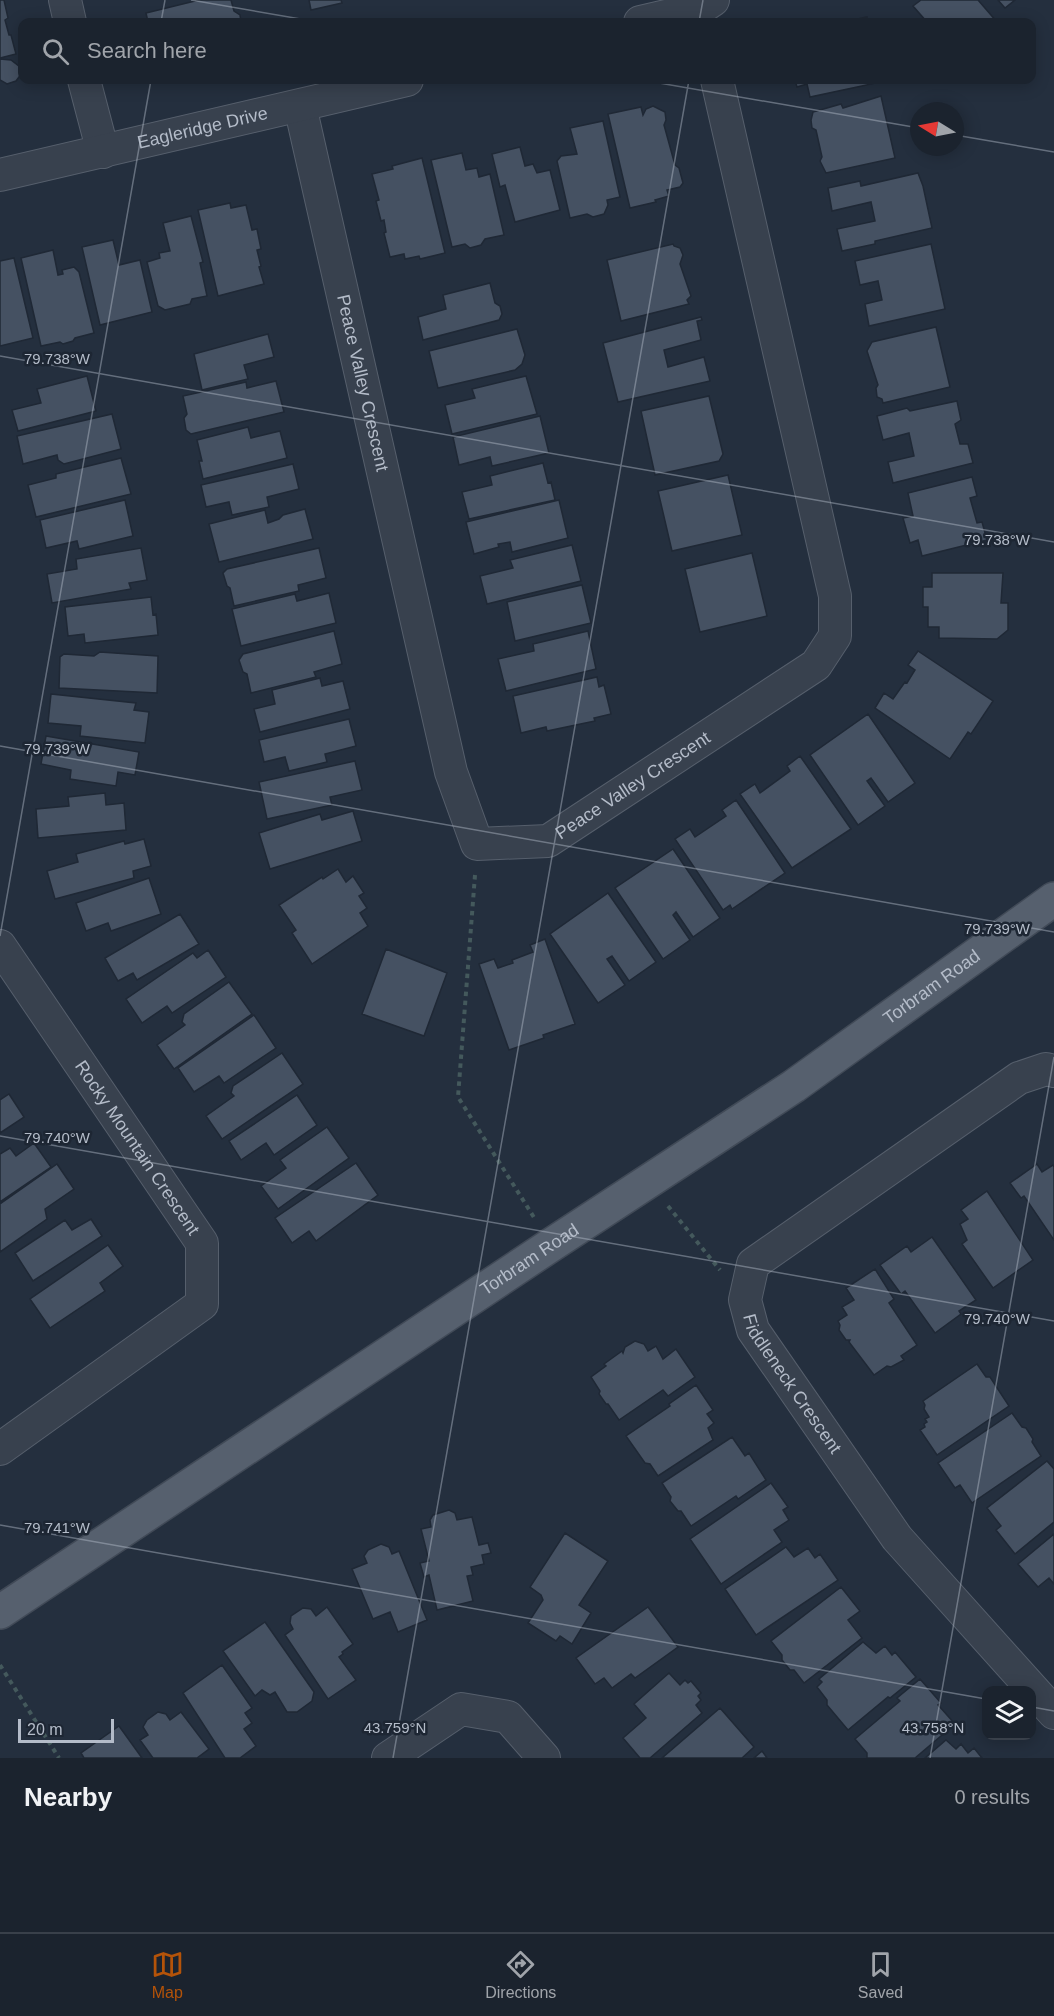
<!DOCTYPE html>
<meta charset="utf-8">
<style>
:root{--surface:#1b232e;--page:#242b36;--text:#f1f3f6;--muted:#a0a4aa;--line:#39404a;--accent:#b45309}
body{margin:0;font-family:Helvetica,sans-serif;background:var(--page);color:var(--text)}
.controls{position:absolute;right:18px;bottom:18px;display:grid;overflow:hidden;border-radius:12px;box-shadow:0 3px 15px #0003}
.controls button{width:54px;height:54px;display:grid;place-items:center;padding:0;border:0;border-bottom:2px solid var(--line);background:var(--surface);color:var(--text);font:30px sans-serif}
.compass{position:absolute;left:910px;top:102px;width:54px;height:54px;border-radius:50%;background:var(--surface);box-shadow:0 3px 15px #0003;rotate:280deg}
.scale{position:absolute;left:18px;bottom:15px;width:96px;box-sizing:border-box;padding-left:6px;border:3px solid #b4bcc9;border-top:0;font-size:16px;line-height:21px;white-space:nowrap;color:#b4bcc9;-webkit-text-stroke:4px #1d2633;paint-order:stroke}
.list{margin:0;padding:0;list-style:none}
h2{display:flex;justify-content:space-between;align-items:center;height:78px;margin:0;padding:0 24px;font-size:26px}
h2 small{font-size:20px;font-weight:400;color:var(--muted)}
.icon{flex:none;width:33px;height:33px;fill:none;stroke:currentColor;stroke-width:2;stroke-linecap:round;stroke-linejoin:round}
.map{position:relative;flex:none;width:1054px;height:1758px;overflow:hidden}
.search{position:absolute;background:var(--surface);box-shadow:0 3px 15px #0003;left:18px;right:18px;top:18px;height:66px;display:flex;align-items:center;gap:15px;box-sizing:border-box;padding:0 21px;border-radius:12px;color:var(--muted);font-size:22px}
.sheet{height:174px;background:var(--surface)}
nav{display:flex;justify-content:space-around;align-items:center;box-sizing:border-box;height:84px;border-top:2px solid var(--line);background:var(--surface);font-size:16px;color:var(--muted)}
nav a{display:grid;justify-items:center;gap:3px}
nav .on{color:var(--accent)}
.map>svg:first-child{display:block}
</style>
<div class="map">
<svg width="1054" height="1758" viewBox="0 0 1054 1758">
<rect width="100%" height="100%" fill="#242f3e"/>
<path fill="#455162" stroke="#1f2835" stroke-width="1.5" d="M0,0H4L8,18L5,20L9,35H11L16,54L0,58Z
M199,0H231L234,11L240,15L241,22H148L146,13Z
M309,0H341L342,3L311,10Z
M921,0H978L997,22H927L913,6Z
M998,0H1015L1005,8Z
M867,17L868,22H844Z
M0,59L11,60L20,67L22,73L16,81L7,84L0,80Z
M795,80H876V83L810,97L807,84L797,87Z
M881,96L895,158L826,173L820,161L822,157L816,130L812,128L811,120L813,112L841,104L843,108Z
M653,106L665,112L666,120L664,125L675,165L679,168L683,183L680,187L667,190L669,196L655,200L656,202L630,208L608,114L641,107L643,115L646,109Z
M603,121L620,197L607,200L608,205L604,214L593,217L587,214L570,218L557,161L561,156L577,154L570,128Z
M520,147L525,166L533,164L537,173L550,170L560,210L515,222L505,185L500,187L492,154Z
M462,153L466,170L477,168L479,177L490,174L504,235L485,239L481,245L470,248L465,244L452,247L431,160Z
M422,158L445,253L420,259L419,256L405,259L404,254L390,257L384,233L386,232L384,220L381,221L376,201L379,200L372,174L393,169L392,166Z
M918,173L923,186L932,228L875,241V244L842,251L837,229L875,221L871,202L832,211L828,188L860,181L861,186Z
M230,203L231,208L246,205L252,230L257,229L261,249L257,250L261,266L259,267L264,284L218,296L198,210Z
M191,216L203,262L200,263L207,296L192,299L190,304L165,310L158,306L147,262L160,258L159,253L170,251L163,223Z
M113,240L119,265L140,260L152,312L100,325L82,247Z
M673,244L674,246L680,248L683,255L680,264L691,296L687,300L689,304L621,321L607,260Z
M931,244L945,309L869,326L865,304L882,300L878,281L860,285L855,261Z
M53,250L58,275L63,274L62,270L74,267L79,272L94,333L75,338L73,341L63,344L60,342L41,346L21,258Z
M14,258L33,338L0,346V261Z
M490,283L495,303L500,306L502,314L499,320L423,340L418,317L446,309L443,295Z
M701,317L702,320L697,321L701,340L664,350L668,367L704,357L710,381L618,402L603,343Z
M936,327L950,387L883,403L882,399L877,397L876,388L878,385L867,351L872,342Z
M517,329L525,355L522,364L515,370L438,388L429,351Z
M268,334L274,357L244,365L248,379L202,390L194,354Z
M87,376L96,411L18,431L12,410L41,403L37,389Z
M526,376L537,414L452,434L445,405L475,398L472,389Z
M276,381L284,412L191,434L186,430L184,418L187,414L183,396L246,382L247,388Z
M709,396L723,454L719,461L655,475L641,411Z
M957,401L961,420L955,424L960,444H968L973,463L893,483L888,462L914,456L909,433L883,440L877,416L907,408L910,411Z
M112,414L121,449L64,464L58,460L57,455L23,464L17,436Z
M540,416L549,453L492,466L490,457L459,465L453,437Z
M248,427L251,438L280,431L287,458L203,479L199,461H202L197,440Z
M121,458L131,494L36,517L28,485L56,478V474Z
M543,463L548,483L551,482L555,500L469,519L462,492L492,485L490,476Z
M293,464L299,489L267,497L269,507L232,515L229,502L206,507L201,485Z
M728,475L742,535L672,551L658,491Z
M972,477L977,496L970,498L977,523L982,522L987,540L922,556L918,540L910,543L903,518L913,516L908,493Z
M125,500L133,536L79,549L77,541L46,548L40,520Z
M559,500L568,538L512,552L510,542L498,544L499,547L474,554L466,522Z
M305,509L313,539L219,562L209,524L265,510L268,523L279,519L283,515Z
M572,545L581,581L487,604L480,576L513,568L510,560Z
M141,548L147,580L129,583L131,589L52,603L47,574L77,569L76,559Z
M319,548L326,578L298,585L299,591L234,606L230,588L227,586L223,573L227,569Z
M752,553L767,616L700,632L685,569Z
M932,573H1003L1001,603H1008V630L997,639L939,638V627H928V607H923V587H932Z
M582,585L591,623L515,641L507,602Z
M329,593L336,623L241,646L232,609L295,594L297,601Z
M151,597L153,615L156,614L158,635L85,643L84,634L68,636L65,607Z
M334,631L342,664L314,672L316,677L251,693L247,674L243,672L239,660L243,654Z
M588,631L596,669L506,691L498,659L534,651L533,644Z
M918,651L993,701L971,734L968,732L950,759L875,708L884,693L893,699L905,682L907,683L915,670L908,665Z
M100,652L158,656L157,693L59,688L60,657L64,654L94,656Z
M597,677L599,687L604,685L611,714L594,718L595,721L547,731L546,727L521,733L513,696Z
M320,678L322,686L343,681L350,709L260,732L254,709L275,704L272,690Z
M51,694L136,703L134,710L149,712L145,743L80,736L81,726L48,723Z
M868,714L915,783L888,802L871,778L867,781L885,806L858,825L810,755Z
M349,719L356,746L325,754L327,762L289,771L285,757L264,762L259,740Z
M46,736L139,752L135,775L118,772L116,786L70,779L71,770L41,764Z
M800,756L851,829L792,868L740,794L755,784L760,793L790,771L787,766Z
M355,761L362,790L330,797L332,805L267,819L259,782Z
M105,793L106,805L124,803L126,830L38,838L36,809L69,806L68,797Z
M736,800L785,873L732,909L730,905L723,910L675,839L690,829L695,837L726,816L722,810Z
M353,811L362,841L270,869L259,833L320,814L322,820Z
M144,839L151,866L133,871L134,878L55,899L47,871L78,862L76,854L124,841L125,844Z
M673,849L720,918L693,937L676,912L673,915L690,940L663,959L615,888Z
M338,869L346,882L353,876L364,893L359,896L367,908L360,913L368,926L312,964L292,933L296,930L279,905L322,877L323,879Z
M149,878L161,914L111,931L108,923L86,931L76,903Z
M608,893L656,962L629,981L612,956L607,959L625,985L598,1003L550,934Z
M180,914L199,944L137,980L133,973L118,981L105,958Z
M545,939L575,1024L543,1035L544,1038L509,1050L479,964L494,959L498,968L513,963L512,960L533,952L530,945Z
M386,949L447,973L424,1036L362,1014Z
M208,950L226,977L172,1013L167,1006L142,1023L126,999L193,953L197,958Z
M229,982L252,1014L174,1069L157,1045L185,1025L182,1022L184,1014Z
M254,1015L276,1048L224,1083L219,1076L194,1092L178,1068Z
M282,1053L303,1084L222,1139L206,1116L234,1096L231,1093L233,1086Z
M9,1094L24,1117L0,1133V1100Z
M297,1095L317,1125L274,1155L266,1143L241,1160L229,1141Z
M327,1127L349,1158L278,1209L261,1186L286,1168L280,1160Z
M34,1143L51,1167L0,1202V1154L10,1148L16,1156Z
M356,1163L378,1195L316,1241L309,1231L292,1243L275,1218Z
M57,1164L74,1189L45,1209L47,1219L0,1252V1204Z
M1037,1164L1042,1172L1053,1165L1054,1167V1240L1024,1196L1021,1198L1010,1183Z
M987,1191L1033,1260L993,1288L962,1244L967,1240L960,1224L968,1219L961,1210Z
M91,1219L102,1236L33,1281L15,1253L65,1220L72,1230Z
M932,1237L976,1300L959,1311L961,1314L935,1333L905,1291L901,1294L880,1265L907,1246L911,1252Z
M108,1245L123,1266L100,1283L105,1291L50,1328L30,1299Z
M875,1269L894,1299L889,1303L917,1345L901,1356L904,1360L891,1367L887,1366L874,1375L849,1342L850,1340H846L839,1330L840,1325L838,1321L847,1315L842,1307L854,1300L846,1288Z
M635,1341L644,1344L648,1351L656,1346L663,1359L676,1349L695,1377L668,1396L663,1390L619,1420L608,1404H606L599,1394L600,1391L591,1377L606,1366L604,1364L622,1351L623,1353L625,1347Z
M977,1364L986,1377H990L1009,1406L937,1455L920,1430L925,1427L924,1424L927,1422L925,1419L929,1417L924,1409L925,1405L923,1401Z
M696,1385L713,1410L707,1414L714,1423L708,1428L713,1440L658,1476L650,1464L645,1463L626,1436L670,1406L669,1404Z
M1012,1413L1022,1427L1026,1428L1033,1439L1032,1442L1041,1456L972,1503L960,1485L955,1488L938,1463Z
M732,1437L745,1456L749,1453L766,1480L738,1499L736,1496L691,1526L681,1511H678L670,1501L671,1497L662,1483Z
M1047,1461L1054,1469V1522L1015,1554L996,1530L1001,1526L987,1508Z
M771,1483L788,1507L783,1510L789,1520L774,1530L782,1542L721,1584L690,1539Z
M449,1510L455,1513L457,1520L472,1517L479,1545L488,1543L491,1553L482,1555L484,1564L471,1567L473,1575L467,1576L473,1601L437,1610L429,1575L424,1577L420,1563L429,1561L421,1529L431,1527L430,1520L433,1515Z
M565,1533L608,1561L579,1605L591,1613L572,1644L560,1636L556,1641L528,1623L543,1600L541,1595L530,1587Z
M1054,1534V1584L1049,1578L1038,1587L1018,1564Z
M381,1544L389,1547L392,1554L399,1551L427,1620L398,1632L390,1612L373,1619L352,1569L367,1563L364,1556L368,1550Z
M786,1547L794,1557L808,1548L815,1558L820,1554L838,1580L756,1635L725,1589Z
M841,1587L860,1611L848,1620L862,1638L804,1683L794,1670H790L782,1660V1655L771,1641Z
M327,1607L353,1644L342,1652L343,1654L339,1657L356,1680L328,1699L285,1635L293,1629L290,1623L291,1616L303,1608L311,1609L316,1616Z
M648,1607L678,1647L635,1678L631,1674L612,1688L604,1678L595,1684L576,1658Z
M265,1622L314,1692L312,1701L297,1712H287L275,1692L270,1695L262,1690L255,1696L223,1651Z
M863,1642L876,1653L885,1646L892,1655L895,1652L916,1677L890,1698L888,1697L848,1730L827,1705V1700L817,1687L822,1682L819,1679Z
M222,1665L252,1708L245,1713L252,1723L244,1729L256,1746L240,1758H225L183,1693Z
M669,1673L680,1685L685,1680L688,1683L691,1681L701,1693L698,1696L701,1700L696,1705L702,1713L650,1758H640L623,1738L646,1718L634,1704Z
M920,1679L941,1703L938,1705L955,1724L915,1758H867V1753L855,1739L900,1701L897,1698Z
M720,1708L754,1747L742,1758H662Z
M158,1712L166,1714L170,1720L181,1712L209,1749L197,1758H153L140,1740L148,1735L143,1727L147,1720Z
M119,1726L142,1758H84L81,1753Z
M946,1740L956,1749L961,1744L968,1753L974,1748L982,1758H925Z
M762,1751L767,1758H754Z"/>
<g fill="none" stroke-linecap="round" stroke-linejoin="round">
<defs>
<g id="minor">
<path d="M65,0L70,22"/>
<path d="M640,22L701,8L713,0"/>
<path d="M84,80L103,152"/>
<path id="s1" d="M300,106L451,772L477,844L548,841L816,665L835,636V596L717,80"/>
<path id="s2" d="M0,175L407,80"/>
<path id="s3" d="M0,946L202,1243V1304L0,1449"/>
<path id="s4" d="M1054,1071L1046,1069L1019,1078L753,1264L745,1300L753,1330L897,1538L1054,1713"/>
<path d="M388,1758L461,1709L508,1717L544,1758"/>
</g>
<g id="major">
<path id="s5" d="M0,1612L551,1245L794,1086L1054,899"/>
</g>
</defs>
<use href="#minor" stroke="#565f6c" stroke-width="34"/>
<use href="#major" stroke="#414a57" stroke-width="36"/>
<path stroke="#44595c" stroke-width="4" stroke-dasharray="4.5 4.5" stroke-linecap="butt" d="M475,875L458,1097L535,1219
M668,1206L720,1270
M0,1665L59,1758"/>
<use href="#minor" stroke="#38414e" stroke-width="32"/>
<use href="#major" stroke="#56606e" stroke-width="33"/>
</g>
<path fill="none" stroke="#b4bcc9" stroke-width="1.5" stroke-opacity="0.45" d="M191,0L318,22M161,22L165,0M699,22L703,0M642,80L919,128M955,135L1054,152M0,356L1054,542M0,746L1054,932M0,936L151,80M0,1136L1054,1321M0,1525L986,1699M1032,1707L1054,1711M393,1758L689,80M930,1758L1054,1057"/>
<g text-anchor="middle" dominant-baseline="central" stroke-width="5" stroke-linejoin="round" paint-order="stroke">
<g font-size="18" fill="#b4bcc9" stroke="#1d2633">
<text stroke="none"><textPath href="#s2" startOffset="208">Eagleridge Drive</textPath></text>
<text stroke="none"><textPath href="#s1" startOffset="284">Peace Valley Crescent</textPath></text>
<text stroke="none"><textPath href="#s1" startOffset="932">Peace Valley Crescent</textPath></text>
<text stroke="none"><textPath href="#s5" startOffset="1122">Torbram Road</textPath></text>
<text stroke="none"><textPath href="#s3" startOffset="244">Rocky Mountain Crescent</textPath></text>
<text stroke="none"><textPath href="#s5" startOffset="636">Torbram Road</textPath></text>
<text stroke="none"><textPath href="#s4" startOffset="495">Fiddleneck Crescent</textPath></text>
</g>
</g>
<g font-size="15" text-anchor="middle" fill="#b4bcc9" stroke="#1d2633" stroke-width="5" stroke-linejoin="round" paint-order="stroke">
<text x="57" y="364">79.738°W</text>
<text x="997" y="545">79.738°W</text>
<text x="57" y="754">79.739°W</text>
<text x="997" y="934">79.739°W</text>
<text x="57" y="1143">79.740°W</text>
<text x="997" y="1324">79.740°W</text>
<text x="57" y="1533">79.741°W</text>
<text x="395" y="1733">43.759°N</text>
<text x="933" y="1733">43.758°N</text>
</g>
</svg>
<div class="controls">
<button><svg class="icon" aria-label="layers" viewBox="0 0 24 24"><path d="M12 4l9 5-9 5-9-5zM3 14l9 5 9-5"/></svg></button>
</div>
<svg class="compass" viewBox="-18 -18 36 36"><path d="M0-13l5 13h-10z" fill="#e53935"/><path d="M0 13l5-13h-10z" fill="#a0a4aa"/></svg>
<div class="scale">20 m</div>
<div class="search"><svg class="icon" aria-label="search" viewBox="0 0 24 24"><circle cx="10" cy="10" r="6"/><path d="M15 15l6 6"/></svg>Search here</div>
</div>
<section class="sheet">
<h2>Nearby<small>0 results</small></h2>
<ul class="list">
</ul>
</section>
<nav>
<a class="on"><svg class="icon" aria-label="map" viewBox="0 0 24 24"><path d="M3 6l6-2 6 2 6-2v14l-6 2-6-2-6 2zM9 4v14M15 6v14"/></svg>Map</a>
<a><svg class="icon" aria-label="directions" viewBox="0 0 24 24"><path d="M12 3l9 9-9 9-9-9zM9 14v-3h6M13 9l2 2-2 2"/></svg>Directions</a>
<a><svg class="icon" aria-label="saved" viewBox="0 0 24 24"><path d="M7 4h10v16l-5-4-5 4z"/></svg>Saved</a>
</nav>
